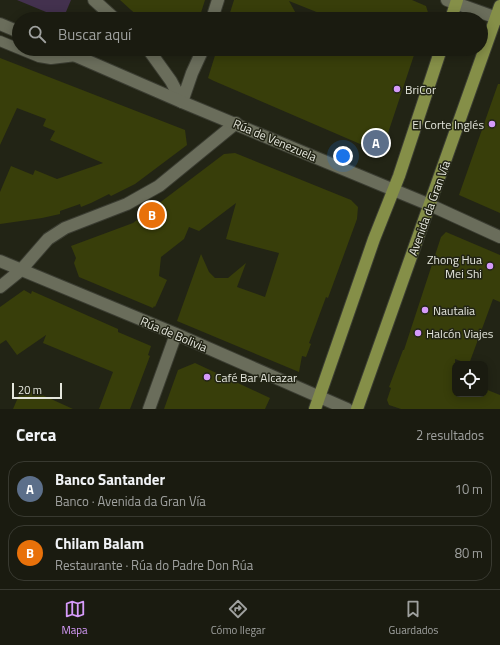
<!DOCTYPE html>
<html lang="es">
<meta charset="utf-8">
<style>
:root{--surface:#1a1b10;--page:#27281e;--text:#f1f3f6;--muted:#9fa19f;--line:#383930;--accent:#d69bfa}
body{margin:0;font-family:"Titillium Web",sans-serif;background:var(--page);color:var(--text)}
.controls{position:absolute;right:12px;bottom:12px;display:grid;overflow:hidden;border-radius:8px;box-shadow:0 2px 10px #0003}
.controls button{width:36px;height:36px;display:grid;place-items:center;padding:0;border:0;border-bottom:1px solid var(--line);background:var(--surface);color:var(--text);font:20px sans-serif}
.scale{position:absolute;left:12px;bottom:10px;width:50px;box-sizing:border-box;padding-left:4px;border:2px solid #e5e7dd;border-top:0;font-size:11px;line-height:14px;white-space:nowrap;color:#e5e7dd;-webkit-text-stroke:3px #222415;paint-order:stroke}
.you{position:absolute;left:343px;top:156px;width:14px;height:14px;margin:-10px;border:3px solid #fff;border-radius:50%;background:#1a73e8;box-shadow:0 0 0 6px #1a73e833}
.badge{display:grid;place-items:center;width:26px;height:26px;border-radius:50%;background:var(--accent);color:#fff;font-size:13px;font-weight:700}
.pin{position:absolute;translate:-50% -50%;border:2px solid #fff;box-shadow:0 1px 4px #0006}
.list{margin:0;padding:0;list-style:none}
h2{display:flex;justify-content:space-between;align-items:center;height:52px;margin:0;padding:0 16px;font-size:17px}
h2 small{font-size:13px;font-weight:400;color:var(--muted)}
.list li{display:grid;grid-template-columns:26px 1fr auto;gap:12px;align-items:center;box-sizing:border-box;height:56px;margin:0 8px 8px;padding:0 8px;border:1px solid var(--line);border-radius:16px}
.list b{display:block;font-size:15px;white-space:nowrap}
.list p{margin:0;font-size:13px;white-space:nowrap;color:var(--muted)}
.list em{font-size:13px;font-style:normal;color:var(--muted)}
.icon{flex:none;width:22px;height:22px;fill:none;stroke:currentColor;stroke-width:2;stroke-linecap:round;stroke-linejoin:round}
.map{position:relative;flex:none;width:500px;height:409px;overflow:hidden}
.search{position:absolute;background:var(--surface);box-shadow:0 2px 10px #0003;left:12px;right:12px;top:12px;height:44px;display:flex;align-items:center;gap:10px;box-sizing:border-box;padding:0 14px;border-radius:22px;color:var(--muted);font-size:15px}
.sheet{height:180px;background:var(--surface)}
nav{display:flex;justify-content:space-around;align-items:center;box-sizing:border-box;height:56px;border-top:1px solid var(--line);background:var(--surface);font-size:11px;color:var(--muted)}
nav a{display:grid;justify-items:center;gap:2px}
nav .on{color:var(--accent)}
.map>svg:first-child{display:block}
</style>
<div class="map">
<svg width="500" height="409" viewBox="0 0 500 409">
<rect width="100%" height="100%" fill="#222415"/>
<path fill="#43314e" d="M17,0H71L63,19Z"/>
<path fill="#383e0a" d="M120,0H205L199,19H141Z
M234,0H412L426,6L430,19H334L289,1L299,19H228Z
M217,49H416L384,145L374,150L214,81L208,78Z
M0,58L185,130L187,145L135,184L111,196L109,194L91,203L81,207L80,204L60,211V214L42,218L0,224V192L11,166L33,175L35,170L57,179L103,163L50,140L55,131L43,126L46,119L17,108L0,145Z
M498,84H500V213L459,195Z
M235,153L351,200L358,207L357,219L328,298L326,297L309,343L311,344L306,357L302,356L299,372L177,321L201,254L209,272L215,278H228L246,263L237,287L265,297L279,253L226,239L236,203L199,231L189,227L184,239L161,257L159,276L167,280L155,307L154,306L153,308L79,277L74,263L76,258L71,246L133,223L224,154Z
M446,232L500,255V302L493,299L469,364L455,359V394H485V389L500,395V409H401L389,405L387,400L391,388L389,387L403,350H404L441,237Z
M24,290L31,294L32,291L118,329V332L151,346L148,355L150,356L130,409H99L113,372L43,343L46,335L17,355L6,340L0,344V307Z
M195,363L270,398L265,409H164L178,370Z
M23,386L51,399L73,409H13Z"/>
<g fill="none" stroke-linecap="round" stroke-linejoin="round">
<defs>
<path id="lane" d="M0,41L39,57L51,59L76,56"/>
<path id="street" d="M94,0L115,19
M447,0L500,19
M212,19L218,0
M148,49L171,81L182,102
M182,102L192,73L203,49
M0,261L176,334L347,409
M0,287L21,270L48,239L65,228L127,204L159,186L236,123
M149,409L176,334"/>
<path id="secondary" d="M0,24L19,32
M60,49L182,102L430,205L500,237"/>
<path id="primary" d="M451,19L457,0
M315,409L374,239L399,176L441,49
M357,409L500,6"/>
</defs>
<use href="#lane" stroke="#3b3d32" stroke-width="12"/>
<use href="#street" stroke="#3b3d32" stroke-width="14"/>
<use href="#secondary" stroke="#3b3d32" stroke-width="14"/>
<use href="#primary" stroke="#3b3d32" stroke-width="14"/>
<use href="#lane" stroke="#6a6d5b" stroke-width="10"/>
<use href="#street" stroke="#6a6d5b" stroke-width="12"/>
<use href="#secondary" stroke="#6a6d5b" stroke-width="12"/>
<use href="#primary" stroke="#858f48" stroke-width="12"/>
</g>
<g fill="#d69bfa" stroke="#222415" stroke-width="1.5">
<circle cx="397" cy="89" r="4"/>
<circle cx="492" cy="124" r="4"/>
<circle cx="490" cy="266" r="4"/>
<circle cx="425" cy="310" r="4"/>
<circle cx="418" cy="333" r="4"/>
<circle cx="207" cy="377" r="4"/>
</g>
<g text-anchor="middle" dominant-baseline="central" stroke-width="3" stroke-linejoin="round" paint-order="stroke">
<g font-size="12" fill="#e5e7dd" stroke="#222415" text-anchor="start">
<text x="405" y="89">BriCor</text>
<text x="484" y="124" text-anchor="end">El Corte Inglés</text>
<text x="482" y="259" text-anchor="end">Zhong Hua<tspan x="482" dy="14">Mei Shi</tspan></text>
<text x="433" y="310">Nautalia</text>
<text x="426" y="333">Halcón Viajes</text>
<text x="215" y="377">Café Bar Alcazar</text>
</g>
<g font-size="12" fill="#e5e7dd" stroke="#222415">
<text transform="translate(275 140) rotate(23)">Rúa de Venezuela</text>
<text transform="translate(429 208) rotate(-70)">Avenida da Gran Vía</text>
<text transform="translate(174 334) rotate(23)">Rúa de Bolivia</text>
</g>
</g>
</svg>
<div class="controls">
<button><svg class="icon" aria-label="locate" viewBox="0 0 24 24"><circle cx="12" cy="12" r="6"/><path d="M12 2v4M12 18v4M2 12h4M18 12h4"/></svg></button>
</div>
<div class="scale">20 m</div>
<div class="you"></div>
<div class="pin badge" style="left:376px;top:143px;background:#5c6f8a">A</div>
<div class="pin badge" style="left:152px;top:215px;background:#e8710a">B</div>
<div class="search"><svg class="icon" aria-label="search" viewBox="0 0 24 24"><circle cx="10" cy="10" r="6"/><path d="M15 15l6 6"/></svg>Buscar aquí</div>
</div>
<section class="sheet">
<h2>Cerca<small>2 resultados</small></h2>
<ul class="list">
<li><span class="badge" style="background:#5c6f8a">A</span><div><b>Banco Santander</b><p>Banco · Avenida da Gran Vía</p></div><em>10 m</em></li>
<li><span class="badge" style="background:#e8710a">B</span><div><b>Chilam Balam</b><p>Restaurante · Rúa do Padre Don Rúa</p></div><em>80 m</em></li>
</ul>
</section>
<nav>
<a class="on"><svg class="icon" aria-label="map" viewBox="0 0 24 24"><path d="M3 6l6-2 6 2 6-2v14l-6 2-6-2-6 2zM9 4v14M15 6v14"/></svg>Mapa</a>
<a><svg class="icon" aria-label="directions" viewBox="0 0 24 24"><path d="M12 3l9 9-9 9-9-9zM9 14v-3h6M13 9l2 2-2 2"/></svg>Cómo llegar</a>
<a><svg class="icon" aria-label="saved" viewBox="0 0 24 24"><path d="M7 4h10v16l-5-4-5 4z"/></svg>Guardados</a>
</nav>
